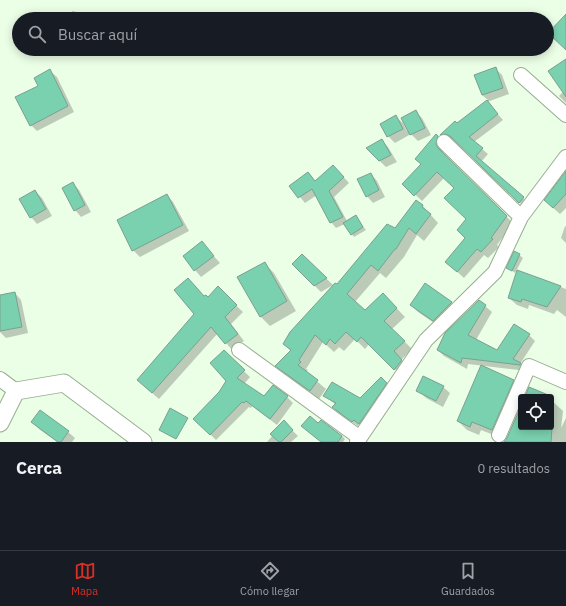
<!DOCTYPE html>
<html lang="es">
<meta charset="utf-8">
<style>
:root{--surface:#171b24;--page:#242831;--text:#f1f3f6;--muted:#9ea1a6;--line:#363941;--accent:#d93025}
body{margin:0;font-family:"IBM Plex Sans",sans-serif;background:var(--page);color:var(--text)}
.controls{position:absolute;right:12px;bottom:12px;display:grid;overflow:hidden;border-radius:4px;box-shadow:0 2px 10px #0003}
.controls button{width:36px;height:36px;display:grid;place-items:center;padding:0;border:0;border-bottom:1px solid var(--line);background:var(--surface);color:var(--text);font:20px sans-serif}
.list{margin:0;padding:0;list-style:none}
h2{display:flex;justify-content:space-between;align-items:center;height:52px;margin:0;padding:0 16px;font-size:17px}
h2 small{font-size:13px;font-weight:400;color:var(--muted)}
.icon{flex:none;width:22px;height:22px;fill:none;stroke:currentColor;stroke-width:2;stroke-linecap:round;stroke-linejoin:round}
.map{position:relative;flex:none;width:566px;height:442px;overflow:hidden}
.search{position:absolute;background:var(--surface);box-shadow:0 2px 10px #0003;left:12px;right:12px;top:12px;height:44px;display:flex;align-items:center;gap:10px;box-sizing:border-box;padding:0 14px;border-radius:22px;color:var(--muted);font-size:15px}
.sheet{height:108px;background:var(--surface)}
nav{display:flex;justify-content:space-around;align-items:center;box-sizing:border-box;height:56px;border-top:1px solid var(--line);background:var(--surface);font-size:11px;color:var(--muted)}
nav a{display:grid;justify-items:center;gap:2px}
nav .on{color:var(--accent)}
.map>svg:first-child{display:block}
</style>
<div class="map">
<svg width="566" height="442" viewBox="0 0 566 442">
<rect width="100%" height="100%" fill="#ebfee6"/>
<path fill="#0003" d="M72,11L96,16L99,19H70Z
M495,68L502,75L509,94L487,102L503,120L474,142L488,154L481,162L529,203L525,208L457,141L452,139L447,140L442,135L488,100L482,95Z
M50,71L57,77L74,112L37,131L31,125L40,86Z
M563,92L566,96V103L559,96Z
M416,112L422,118L431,135L418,141L411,134L395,143L388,136L382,124L396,117L403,123L407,131L409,130Z
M436,135L444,144L442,151L444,155L513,223L497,245L499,247L488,258L484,255L464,278L453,268L466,238L468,219L455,188L444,178L422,201L404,184L422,165Z
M382,141L388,147L397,162L386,167L367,149Z
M339,172L349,183L334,197L347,221L355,216L366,230L354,237L345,224L336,228L331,222L317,195L305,203L291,186L308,173L316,182Z
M566,173V208L560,214L552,207Z
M371,174L377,181L385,197L373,203L367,196Z
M72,183L79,190L91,212L81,217L75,210Z
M35,191L42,198L52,216L37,224L31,217Z
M167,195L173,202L189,231L140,257L133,250Z
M422,205L438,223L424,241L417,235L404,257L386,278L380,273L355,302L365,311L383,294L405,317L392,329L412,349L401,360L410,368L403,377L369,344L365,349L355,339L344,351L339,347L334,352L323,342L306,369L308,370L306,372L326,389L319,399L284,374L277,366L291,351L284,344L337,286L395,230Z
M565,226L566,227V243L561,238Z
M202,243L220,263L201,277L195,270Z
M515,252L523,258L515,273L508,268Z
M302,255L333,285L321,292L293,264Z
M264,263L274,273L296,311L270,326L260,316Z
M518,271L566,289V317L557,310L554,314L529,305L528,309L517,305L509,298Z
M425,285L452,303L458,309L440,327L418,312L411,305Z
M218,288L243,312L231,324L244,341L232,350L218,333L159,399L145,387L196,314L205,297L208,298Z
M15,293L21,300L28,333L6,338L0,332V296Z
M479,301L492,312L476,340L497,352L529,335L535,341L520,364L527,371L468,364L467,369L444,356L438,350Z
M224,352L250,377L244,384L265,397H287L293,403L277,425L252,406L251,408L249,407L216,440L195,419L220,393L228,381Z
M381,378L391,389L365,428L359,424L358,426L339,413L334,407L336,405L325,396L360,399Z
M513,381L522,390L501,438L481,430L479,435L467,430L458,421Z
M443,387L450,393L443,407L426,398L419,391Z
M551,400L563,411L561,428L566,418V442H505L508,439L521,408V427H551Z
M41,412L68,432L75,438L72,442H57L39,429L33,422Z
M284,422L298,436L291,442H267Z
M342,436L345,439L343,442H322Z"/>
<path fill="#7ad1b0" stroke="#7aa090" d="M566,14V50L548,33Z
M566,59V97L548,71Z
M496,67L503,88L482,95L474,75Z
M50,69L68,106L30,126L15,97L38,86L34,78Z
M487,100L498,114L469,137L483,148L476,156L524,197L519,203L450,136L446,134L440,135L455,121L457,123Z
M416,110L425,128L410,135L401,118Z
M396,115L403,129L387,137L380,124Z
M436,134L438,136L436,144L438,148L507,216L491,238L493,239L481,252L477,249L457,272L445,262L465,238L457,230L466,219L444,198L454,188L437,172L414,196L402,184L421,164L415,159Z
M382,139L391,155L379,161L366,148Z
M333,165L344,177L329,191L343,217L330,223L312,189L298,198L289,186L308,172L315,181Z
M566,171V194L553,208L544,200Z
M371,173L379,190L366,197L357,179Z
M73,182L85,205L74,211L62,188Z
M35,190L46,209L30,218L19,199Z
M167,194L183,225L132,251L117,220Z
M416,200L423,205L422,207L431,214L416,234L409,228L396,249H395L378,271L371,265L347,294L365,310L383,293L397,308L384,321L405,341L394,351L402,360L394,370L361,337L357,342L346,332L335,344L330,339L326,345L315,335L299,360L301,362L298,365L318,380L310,391L275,366L291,350L283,344L290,332L335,283L337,284L387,224L395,228Z
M356,215L363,227L351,235L343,223Z
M202,241L214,256L194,271L183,256Z
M514,251L520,254L512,271L506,268Z
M302,254L327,278L314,286L292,264Z
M265,262L287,301L260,317L237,277Z
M517,270L561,286L547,307L522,299L521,302L508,298Z
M188,278L204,296L206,295L208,297L218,286L237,305L225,317L238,334L225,344L211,327L152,393L137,380L194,314L174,290Z
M425,283L452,302L433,321L410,305Z
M15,292L22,327L0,331V295Z
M479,300L486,305L468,335L497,350L514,324L530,334L513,359L521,363L520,365L462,358L461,363L437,350L445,333Z
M224,350L245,370L237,378L264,396L273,385L288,396L270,419L246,401L244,403L242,402L210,435L193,419L219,392L226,381L210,363Z
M481,365L514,380L492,430L472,422L470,427L457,421Z
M423,376L444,386L436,401L416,391Z
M381,377L387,383L359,424L354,420L352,422L332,407L336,403L323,396L332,382L360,398Z
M529,387L553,397H525Z
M521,406V427H552L551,442H504L507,438Z
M170,408L188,418L176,439L159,430Z
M40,410L69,431L61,442H58L31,422Z
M310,416L318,423L321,420L342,436L338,442H321L301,426Z
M284,420L293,430L281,442H279L270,434Z"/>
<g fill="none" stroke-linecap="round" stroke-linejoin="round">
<defs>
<path id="minor" d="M521,75L566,115
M444,142L521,217
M239,350L360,438
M0,379L16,391
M499,435L529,366L566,382
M357,442L426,340L495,272L521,217L566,157"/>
<path id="tertiary" d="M0,423L16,391L64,383L143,442"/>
</defs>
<use href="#minor" stroke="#97ae91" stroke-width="16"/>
<use href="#tertiary" stroke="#97ae91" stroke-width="19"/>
<use href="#minor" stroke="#fff" stroke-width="14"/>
<use href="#tertiary" stroke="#fff" stroke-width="17"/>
</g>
</svg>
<div class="controls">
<button><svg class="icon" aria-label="locate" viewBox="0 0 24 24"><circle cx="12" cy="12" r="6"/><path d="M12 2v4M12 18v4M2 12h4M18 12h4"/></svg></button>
</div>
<div class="search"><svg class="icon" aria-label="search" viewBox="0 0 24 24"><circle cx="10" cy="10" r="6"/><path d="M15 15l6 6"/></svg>Buscar aquí</div>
</div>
<section class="sheet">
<h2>Cerca<small>0 resultados</small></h2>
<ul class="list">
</ul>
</section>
<nav>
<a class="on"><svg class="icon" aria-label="map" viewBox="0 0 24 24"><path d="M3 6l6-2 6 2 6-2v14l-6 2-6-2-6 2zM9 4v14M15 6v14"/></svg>Mapa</a>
<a><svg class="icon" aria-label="directions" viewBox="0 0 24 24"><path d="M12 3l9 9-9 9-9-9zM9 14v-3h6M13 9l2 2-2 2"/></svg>Cómo llegar</a>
<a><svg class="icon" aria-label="saved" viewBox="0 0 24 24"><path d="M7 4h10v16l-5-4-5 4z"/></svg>Guardados</a>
</nav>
